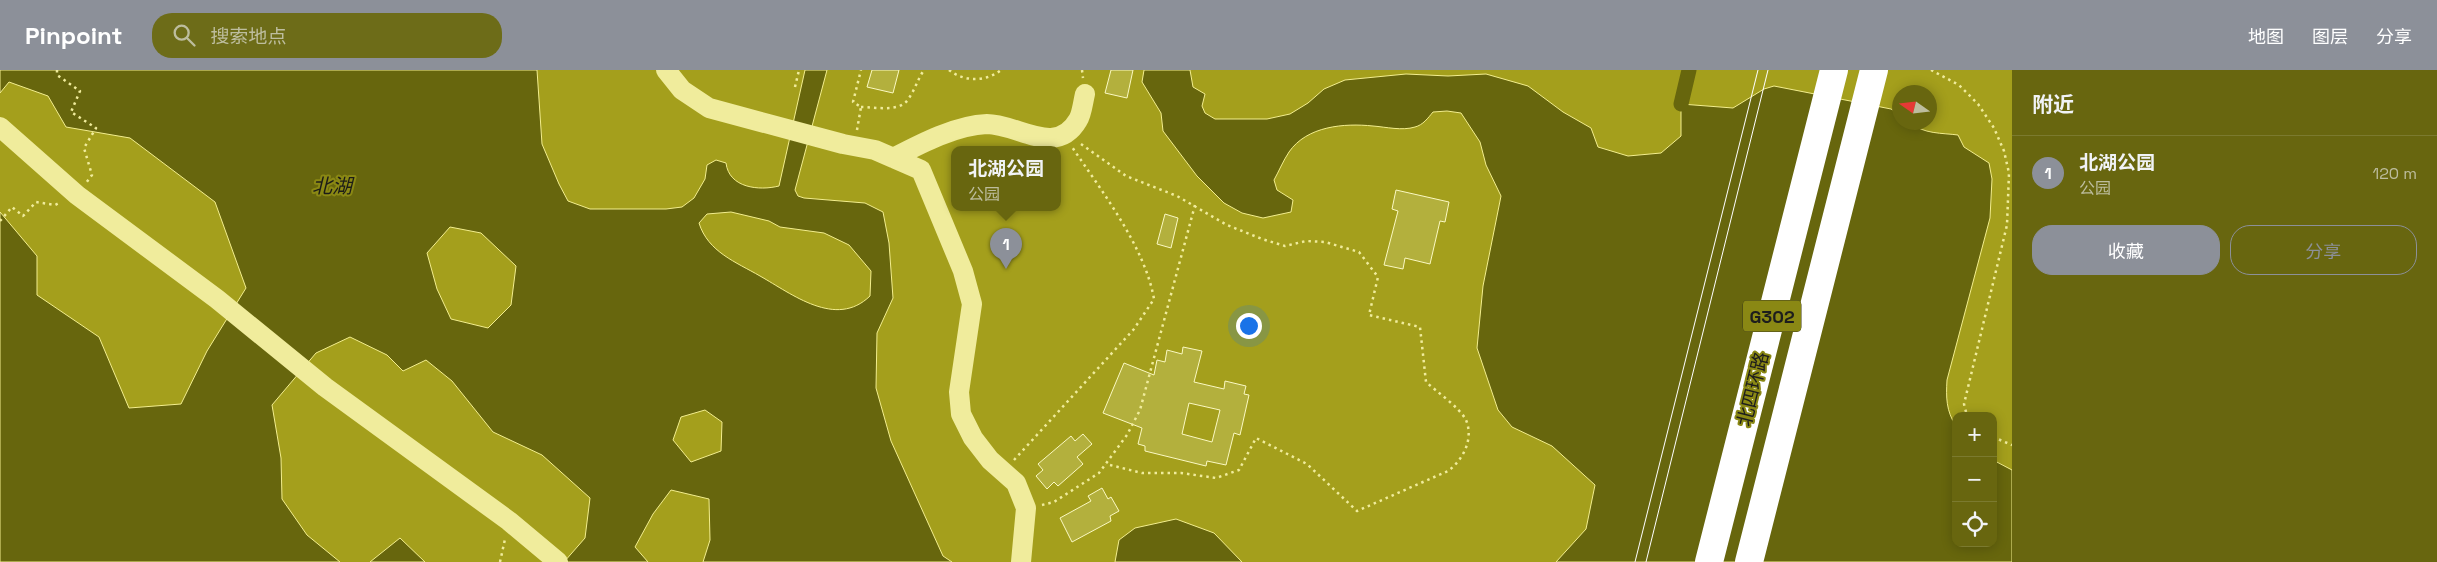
<!DOCTYPE html>
<html lang="zh">
<meta charset="utf-8">
<style>
:root{--surface:#68660f;--page:#6d6c18;--text:#f1f3f6;--muted:#bdbd9e;--line:#7b7a2f;--accent:#8c9099}
body{margin:0;font-family:"Space Grotesk","Noto Sans SC",sans-serif;background:var(--page);color:var(--text)}
.controls{position:absolute;right:15px;bottom:15px;display:grid;overflow:hidden;border-radius:10px;box-shadow:0 2px 12px #0003}
.controls button{width:45px;height:45px;display:grid;place-items:center;padding:0;border:0;border-bottom:1px solid var(--line);background:var(--surface);color:var(--text);font:25px sans-serif}
.compass{position:absolute;left:1892px;top:15px;width:45px;height:45px;border-radius:50%;background:var(--surface);box-shadow:0 2px 12px #0003;rotate:284deg}
.you{position:absolute;left:1248px;top:255px;width:18px;height:18px;margin:-12px;border:4px solid #fff;border-radius:50%;background:#1a73e8;box-shadow:0 0 0 8px #1a73e833}
.badge{display:grid;place-items:center;width:32px;height:32px;border-radius:50%;background:var(--accent);color:#fff;font-size:16px;font-weight:700}
.pin{position:absolute;translate:-50% -41px;filter:drop-shadow(0 1px 2px #0008)}
.pin::after{content:'';position:absolute;top:26px;width:18px;height:15px;background:inherit;clip-path:polygon(0 0,100% 0,50% 100%)}
.popup{position:absolute;left:951px;top:76px;width:110px;height:65px;box-sizing:border-box;display:grid;place-content:center;border-radius:10px;background:var(--surface);filter:drop-shadow(0 1px 4px #0005);font-size:16px;white-space:nowrap;color:var(--muted)}
.popup b{font-size:19px;color:var(--text)}
.popup::after{content:'';position:absolute;left:50%;top:100%;margin-left:-10px;border:10px solid transparent;border-top-color:var(--surface)}
.list{margin:0;padding:0;list-style:none}
h2{display:flex;justify-content:space-between;align-items:center;height:65px;margin:0;padding:0 20px;font-size:21px}
h2 small{font-size:16px;font-weight:400;color:var(--muted)}
.list li{display:grid;grid-template-columns:32px 1fr auto;gap:15px;align-items:center;box-sizing:border-box;height:75px;padding:0 20px;border-top:1px solid var(--line)}
.list b{display:block;font-size:19px;white-space:nowrap}
.list p{margin:0;font-size:16px;white-space:nowrap;color:var(--muted)}
.list em{font-size:16px;font-style:normal;color:var(--muted)}
.actions{display:flex;gap:10px;padding:15px 20px}
.actions a{flex:1;padding:11px 0;border:1px solid var(--accent);border-radius:20px;text-align:center;font-size:18px;color:var(--accent)}
.actions .main{background:var(--accent);color:#fff}
.icon{flex:none;width:28px;height:28px;fill:none;stroke:currentColor;stroke-width:2;stroke-linecap:round;stroke-linejoin:round}
.map{position:relative;flex:none;width:2012px;height:492px;overflow:hidden}
header{display:flex;align-items:center;gap:30px;box-sizing:border-box;height:70px;padding:0 25px;background:var(--accent);color:#fff}
header strong{font-size:24px}
nav{display:flex;gap:28px;margin-inline-start:auto;font-size:18px}
.search{width:350px;height:45px;background:var(--page);display:flex;align-items:center;gap:12px;box-sizing:border-box;padding:0 18px;border-radius:20px;color:var(--muted);font-size:19px}
main{display:flex}
aside{flex:1;background:var(--surface)}
.map>svg:first-child{display:block}
</style>
<header>
<strong>Pinpoint</strong>
<div class="search"><svg class="icon" aria-label="search" viewBox="0 0 24 24"><circle cx="10" cy="10" r="6"/><path d="M15 15l6 6"/></svg>搜索地点</div>
<nav><a>地图</a><a>图层</a><a>分享</a></nav>
</header>
<main>
<div class="map">
<svg width="2012" height="492" viewBox="0 0 2012 492">
<rect width="100%" height="100%" fill="#8a8814"/>
<path fill="#a49f1c" fill-rule="evenodd" d="M0,0H2012V492H0ZM1900,22H1930V52H1900ZM955,80H1057V138H955ZM1956,346H1993V473H1956Z"/>
<path fill="#67660d" stroke="#f3ee8e" fill-rule="evenodd" d="M0,0H537L542,74L559,114L568,131L590,139H666L682,137L694,128L705,109L707,95L716,90L726,93C729,118 759,121 779,116L805,0H827L795,120L798,126L804,128L865,133L883,142L889,173L893,228L877,263L876,318L891,371L943,486L952,492H703L710,470L709,429L671,420L653,444L635,477L648,492H564L585,468L590,428L542,385L493,362L452,311L426,290L403,301L387,285L350,267L316,283L272,335L281,388L282,429L307,465L340,492H0V142L37,186V225L99,267L129,338L181,334L207,281L246,218L215,132L130,68L66,57L48,26L9,12L0,23ZM731,142L769,151L780,157L824,163L849,175L871,201L870,226C836,259 792,224 760,206C736,192 708,182 699,153L707,144ZM450,157L481,163L516,196L511,235L488,258L451,249L437,219L427,183ZM705,340L722,352L721,381L691,392L673,370L681,347Z
M1144,0H1190L1193,17L1205,24L1202,36L1205,43L1215,49H1267L1290,44L1308,33L1324,19L1345,10L1406,4L1448,6L1486,4L1528,16L1563,42L1591,58L1598,77L1628,86L1661,83L1681,66V34L1733,38L1764,19L1774,16L1891,39L1899,44L1900,52L1912,53C1922,64 1943,63 1958,65L1964,77L1989,93L1992,109L1990,148L1947,310C1946,327 1946,341 1956,356V473H1993V390L2012,400V492H1556L1586,459L1595,415L1552,376L1512,357L1498,340L1477,278L1483,216L1501,126L1486,95L1480,72L1461,43L1447,41L1433,42C1428,48 1423,55 1415,57C1402,61 1386,57 1373,56C1344,53 1307,56 1289,82C1283,91 1279,101 1274,110L1277,120L1293,130L1291,142L1263,148L1242,143L1224,133L1197,106L1163,61L1161,43L1142,12Z
M1176,449L1214,463L1242,492H1115L1119,470L1135,458Z
M400,468L425,492H370Z"/>
<g fill="none" stroke-linecap="round" stroke-linejoin="round">
<path stroke="#67660d" stroke-width="15" d="M1681,34L1689,0"/>
</g>
<path fill="#b3b03d" stroke="#fbf9c2" fill-rule="evenodd" d="M872,0H899L893,23L867,17Z
M1111,0H1133L1127,28L1105,23Z
M1396,120L1449,132L1445,152L1440,151L1430,194L1405,188L1403,199L1384,195L1398,141L1392,139Z
M1165,144L1178,148L1171,178L1157,174Z
M1183,277L1202,281L1194,312L1224,319L1225,311L1246,316L1244,324L1249,325L1240,365L1234,363L1226,395L1207,391L1206,396L1145,381V376L1138,374L1142,358L1103,343L1124,293L1154,305L1157,290L1165,292L1167,280L1182,284ZM1189,333L1220,340L1212,372L1182,364Z
M1083,364L1092,374L1077,387L1083,394L1058,416L1054,412L1047,419L1036,406L1043,400L1038,394L1071,366L1075,371Z
M1102,418L1108,429L1111,427L1119,441L1110,446L1111,451L1072,472L1060,448L1091,431L1088,426Z"/>
<g fill="none" stroke-linecap="round" stroke-linejoin="round">
<path stroke="#f0ec9c" stroke-width="2.5" stroke-dasharray="2.5 4" stroke-linecap="butt" d="M57,0V5L80,21L71,42L96,58L84,78L92,105L86,113
M949,0C964,12 986,12 1001,0
M1082,0L1083,8
M1931,0L1959,15L1978,34L1994,58L2004,81L2009,103L2007,155L1964,334L1967,346
M795,17L799,0
M861,37C875,37 901,43 909,28C915,19 918,9 924,0
M857,60L861,37L853,32L861,0
M1081,74L1126,106L1177,126L1227,155L1262,169L1285,176L1306,171L1325,172L1359,182L1378,207L1369,245L1420,257L1426,312C1436,321 1460,338 1466,350C1474,369 1463,390 1448,401L1357,441L1307,394L1256,368L1239,400L1216,408L1181,403H1142L1106,394
M0,151L12,137L23,146L36,132L55,135L61,132
M1993,367L2012,375
M1014,390L1134,259L1154,229C1145,177 1101,120 1072,77
M1042,435L1054,432L1099,403L1127,365L1140,340L1195,135
M500,492L505,469"/>
<path stroke="#f0ec9c" stroke-width="20" d="M666,0L682,20L709,38L843,74L875,80L921,100L963,201L972,234L959,322L961,344L973,368L990,390L1016,413L1026,438L1021,492
M0,57L77,125L217,229L325,317L509,451L558,492
M893,88C920,74 956,55 987,54C1018,54 1056,88 1078,50C1082,44 1083,32 1085,24"/>
<path stroke="#fff" stroke-width="28" d="M1709,492L1834,0
M1749,492L1874,0"/>
<path stroke="#fff" stroke-width="1" d="M1635,492L1758,0
M1646,492L1768,0"/>
</g>
<g text-anchor="middle" dominant-baseline="central" stroke-width="4" stroke-linejoin="round" paint-order="stroke">
<rect fill="#8a8814" stroke="#3e3d1a" stroke-width="1" x="1743" y="230.5" width="58" height="31" rx="4"/>
<g font-size="18" font-weight="bold" fill="#1d1d1d">
<text x="1772" y="246">G302</text>
</g>
<g font-size="19" fill="#1d1d1d" stroke="#8a8814">
<text transform="translate(1753 319) rotate(-76)">北四环路</text>
</g>
<g font-size="20" font-style="italic" fill="#1c1c18" stroke="#8a8814">
<text x="332" y="116">北湖</text>
</g>
</g>
</svg>
<div class="controls">
<button>+</button>
<button>−</button>
<button><svg class="icon" aria-label="locate" viewBox="0 0 24 24"><circle cx="12" cy="12" r="6"/><path d="M12 2v4M12 18v4M2 12h4M18 12h4"/></svg></button>
</div>
<svg class="compass" viewBox="-18 -18 36 36"><path d="M0-13l5 13h-10z" fill="#e53935"/><path d="M0 13l5-13h-10z" fill="#bdbd9e"/></svg>
<div class="you"></div>
<div class="pin badge" style="left:1006px;top:199px">1</div>
<div class="popup"><b>北湖公园</b>公园</div>
</div>
<aside>
<h2>附近<small></small></h2>
<ul class="list">
<li><span class="badge">1</span><div><b>北湖公园</b><p>公园</p></div><em>120 m</em></li>
</ul>
<div class="actions"><a class="main">收藏</a><a>分享</a></div>
</aside>
</main>
